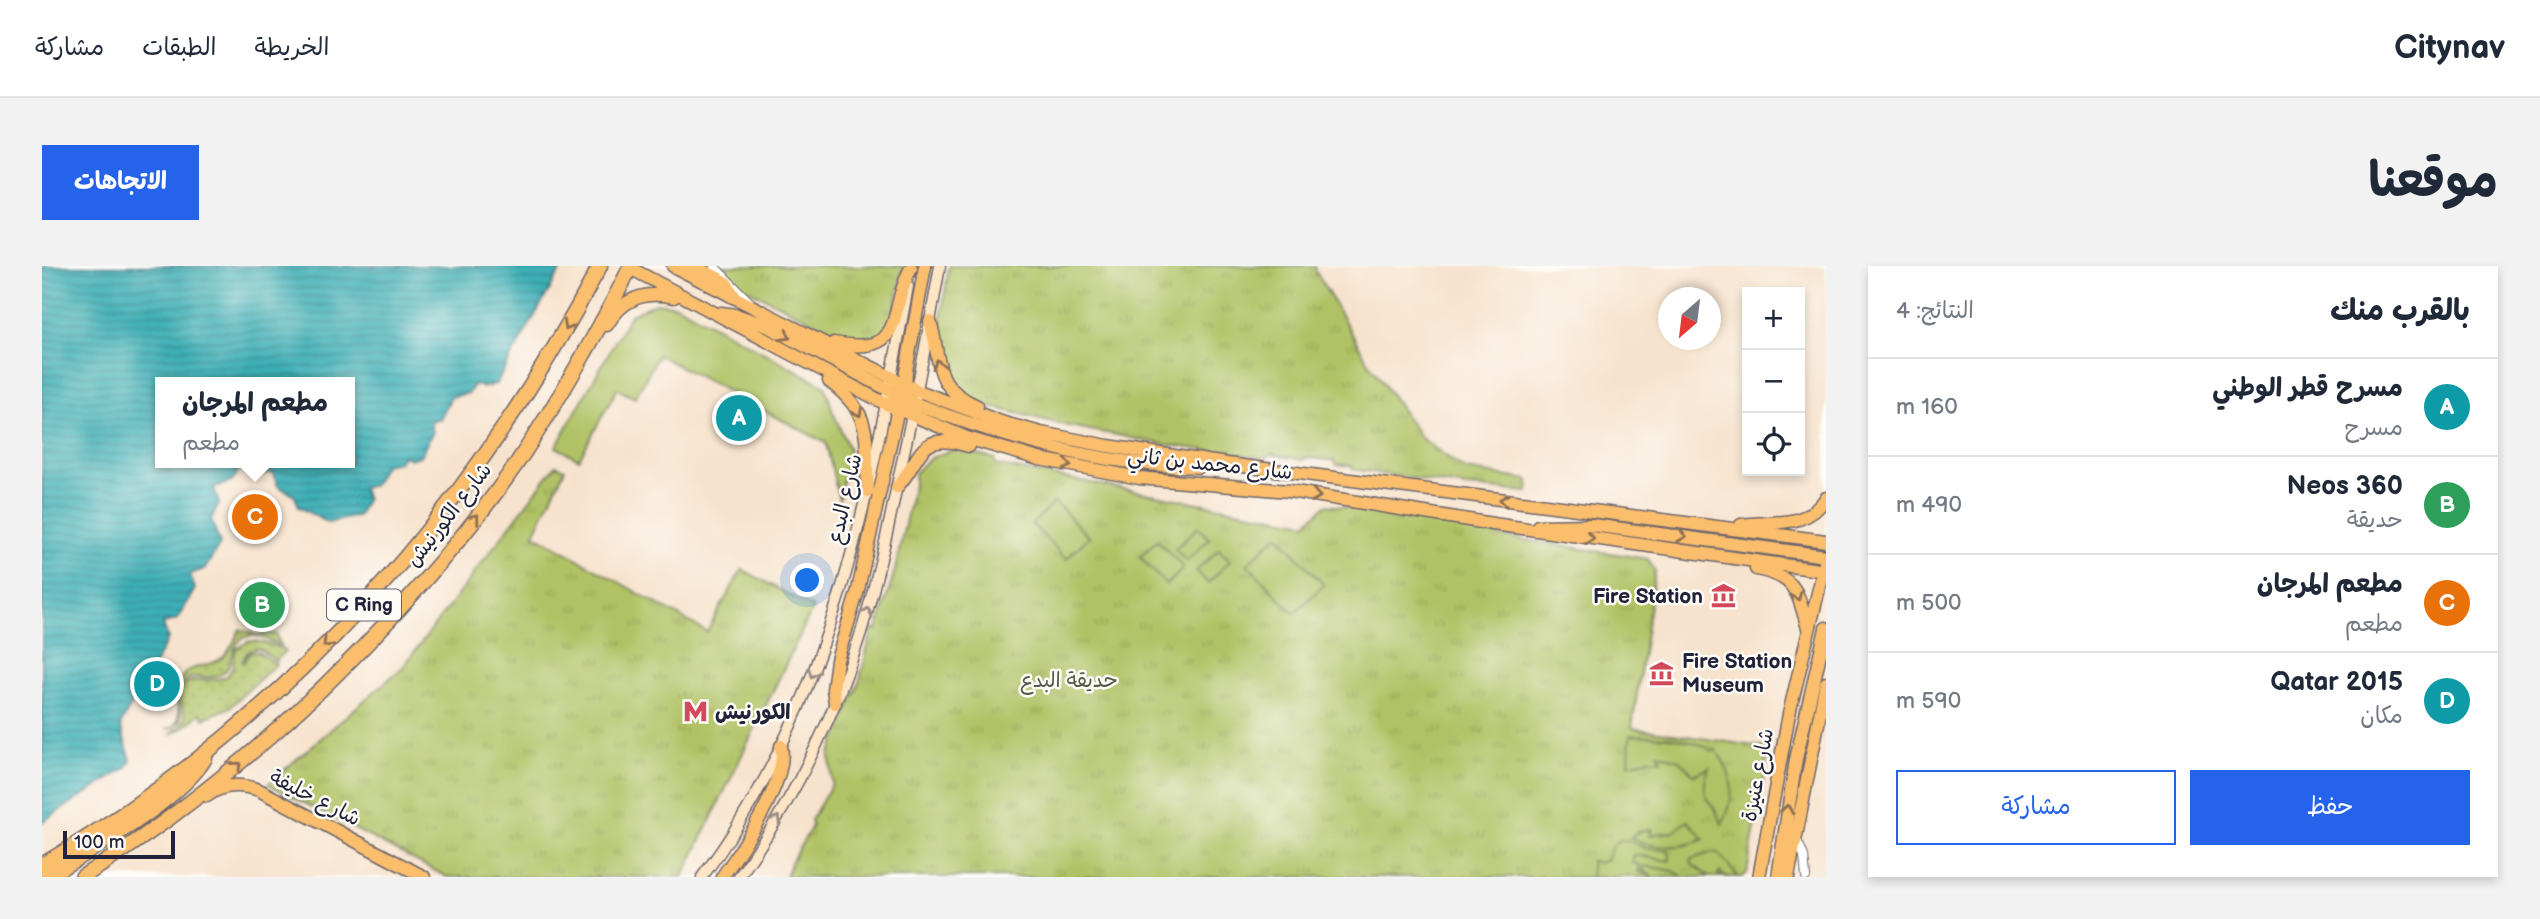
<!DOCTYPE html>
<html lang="ar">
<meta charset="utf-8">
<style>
:root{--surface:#fff;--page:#f2f2f3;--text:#1f2937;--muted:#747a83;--line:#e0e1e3;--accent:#2563eb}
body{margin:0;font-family:"Balsamiq Sans","Playpen Sans Arabic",sans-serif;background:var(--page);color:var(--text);direction:rtl}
.controls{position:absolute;right:21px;top:21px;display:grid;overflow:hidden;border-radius:0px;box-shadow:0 4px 10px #0003}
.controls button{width:63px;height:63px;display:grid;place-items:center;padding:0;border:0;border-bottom:2px solid var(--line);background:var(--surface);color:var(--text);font:35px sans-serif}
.compass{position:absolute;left:1616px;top:21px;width:63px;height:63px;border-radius:50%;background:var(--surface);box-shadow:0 4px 10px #0003;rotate:208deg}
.scale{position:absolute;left:21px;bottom:18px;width:112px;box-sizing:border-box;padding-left:7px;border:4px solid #22223b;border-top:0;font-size:19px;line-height:24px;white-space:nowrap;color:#22223b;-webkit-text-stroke:5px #fdfcf7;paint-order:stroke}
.you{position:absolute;left:766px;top:315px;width:24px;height:24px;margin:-18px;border:5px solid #fff;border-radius:50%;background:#1a73e8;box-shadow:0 0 0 10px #1a73e833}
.badge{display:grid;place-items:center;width:46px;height:46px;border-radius:50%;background:var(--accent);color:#fff;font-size:23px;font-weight:700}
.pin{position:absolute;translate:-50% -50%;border:4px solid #fff;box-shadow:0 2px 7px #0006}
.popup{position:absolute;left:113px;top:111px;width:200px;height:91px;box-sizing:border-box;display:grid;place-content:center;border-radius:0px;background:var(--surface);filter:drop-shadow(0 2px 5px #0005);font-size:23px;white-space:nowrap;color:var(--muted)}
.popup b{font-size:26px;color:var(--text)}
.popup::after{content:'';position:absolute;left:50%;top:100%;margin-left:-14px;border:14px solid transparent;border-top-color:var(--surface)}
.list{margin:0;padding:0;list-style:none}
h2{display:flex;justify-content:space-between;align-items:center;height:91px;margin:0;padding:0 28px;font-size:30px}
h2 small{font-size:23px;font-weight:400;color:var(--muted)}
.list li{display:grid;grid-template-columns:46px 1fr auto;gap:21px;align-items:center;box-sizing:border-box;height:98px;padding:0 28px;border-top:2px solid var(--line)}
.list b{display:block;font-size:26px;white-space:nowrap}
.list p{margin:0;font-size:23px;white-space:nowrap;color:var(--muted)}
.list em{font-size:23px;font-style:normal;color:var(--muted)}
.actions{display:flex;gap:14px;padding:21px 28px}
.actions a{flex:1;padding:16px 0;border:2px solid var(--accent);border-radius:0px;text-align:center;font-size:24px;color:var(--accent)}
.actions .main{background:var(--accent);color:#fff}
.icon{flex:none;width:38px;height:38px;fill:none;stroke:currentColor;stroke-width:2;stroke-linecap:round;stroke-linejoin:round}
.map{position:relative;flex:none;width:1784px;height:611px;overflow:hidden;direction:ltr;border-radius:0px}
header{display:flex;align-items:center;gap:42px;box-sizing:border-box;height:98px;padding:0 35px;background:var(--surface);border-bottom:2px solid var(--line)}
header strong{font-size:33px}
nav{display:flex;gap:38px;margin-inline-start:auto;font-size:24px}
.intro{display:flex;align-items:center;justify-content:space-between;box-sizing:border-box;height:168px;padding:0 42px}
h1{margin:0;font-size:49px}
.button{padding:18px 32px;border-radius:0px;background:var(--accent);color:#fff;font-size:24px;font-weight:700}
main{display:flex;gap:42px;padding:0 42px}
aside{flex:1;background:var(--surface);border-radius:0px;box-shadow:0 4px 10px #0003}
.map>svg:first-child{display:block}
</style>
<header>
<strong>Citynav</strong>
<nav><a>الخريطة</a><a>الطبقات</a><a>مشاركة</a></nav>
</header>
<div class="intro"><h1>موقعنا</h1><a class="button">الاتجاهات</a></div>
<main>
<aside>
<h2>بالقرب منك<small>النتائج: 4</small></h2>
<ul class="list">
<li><span class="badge" style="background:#0f9aa8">A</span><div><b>مسرح قطر الوطني</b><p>مسرح</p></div><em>160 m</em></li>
<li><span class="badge" style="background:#2e9e5b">B</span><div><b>Neos 360</b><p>حديقة</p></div><em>490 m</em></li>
<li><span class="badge" style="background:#e8710a">C</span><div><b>مطعم المرجان</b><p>مطعم</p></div><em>500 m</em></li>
<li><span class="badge" style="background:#0f9aa8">D</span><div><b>Qatar 2015</b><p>مكان</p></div><em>590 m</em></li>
</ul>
<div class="actions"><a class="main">حفظ</a><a>مشاركة</a></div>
</aside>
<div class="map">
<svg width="1784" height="611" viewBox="0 0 1784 611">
<defs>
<pattern id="grass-dots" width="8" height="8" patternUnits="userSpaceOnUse" patternTransform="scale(1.75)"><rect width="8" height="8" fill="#b0c265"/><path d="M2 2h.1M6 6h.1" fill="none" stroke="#97a659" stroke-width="1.8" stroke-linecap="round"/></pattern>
<pattern id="park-tufts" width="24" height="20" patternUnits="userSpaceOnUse" patternTransform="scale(1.75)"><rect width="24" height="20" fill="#b0c265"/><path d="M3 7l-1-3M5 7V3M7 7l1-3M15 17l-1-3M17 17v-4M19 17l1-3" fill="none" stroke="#97a659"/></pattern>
<pattern id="water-rules" width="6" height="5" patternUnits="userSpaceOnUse" patternTransform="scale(1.75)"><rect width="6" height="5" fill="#3dafb6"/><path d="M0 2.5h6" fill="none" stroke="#338e95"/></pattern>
</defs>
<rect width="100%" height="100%" fill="#fdfcf7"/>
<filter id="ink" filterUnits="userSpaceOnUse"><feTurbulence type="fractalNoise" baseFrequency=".0143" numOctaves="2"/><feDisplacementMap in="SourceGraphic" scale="14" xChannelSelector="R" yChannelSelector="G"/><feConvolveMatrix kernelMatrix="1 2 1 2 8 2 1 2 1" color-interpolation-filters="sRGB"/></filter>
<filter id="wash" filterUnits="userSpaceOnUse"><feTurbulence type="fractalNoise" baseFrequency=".00686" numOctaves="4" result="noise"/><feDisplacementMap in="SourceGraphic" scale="28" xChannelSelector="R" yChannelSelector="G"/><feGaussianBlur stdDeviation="1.57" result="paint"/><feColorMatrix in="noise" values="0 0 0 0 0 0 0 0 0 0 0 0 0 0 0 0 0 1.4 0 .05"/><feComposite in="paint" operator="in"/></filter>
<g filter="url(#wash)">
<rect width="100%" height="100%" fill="#f7e3cd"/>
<path fill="url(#grass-dots)" stroke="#697250" stroke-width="2" d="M198,363L214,369L234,368L239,380C228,377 220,368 207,370C185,375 195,400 179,408C162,418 147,400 136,426C135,441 148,459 124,463L132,461L136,454C138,442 131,433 135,421C143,395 164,404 180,392C189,385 193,373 198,363Z
M207,375L220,376L241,383L243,385L234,395L218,383C208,382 201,388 201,398L207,387L216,386L234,398L187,442L162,452L158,447L141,462L128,468L137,461L143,453C143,445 138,439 139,431C139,402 173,422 187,408C193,400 191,390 195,382Z"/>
<path fill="url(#park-tufts)" stroke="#697250" stroke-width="2" d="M658,0H861L852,49L837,72L807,77L772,56Z
M907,0H1274L1273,4L1325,94L1379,172L1423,204L1487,214L1486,226L1424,221L1310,203V200L1293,198V195L1263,191L1262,194L1230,188L1223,192L1126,179L1027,160L938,138L907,117L896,73Z
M917,184L953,193V199L1264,257L1284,239L1344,246L1470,272L1606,293L1613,305L1590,462L1727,482L1705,607L1701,611H744L749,596L770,560L769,554L790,518L788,488L817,417L830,363L835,364L853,304L872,217V208C884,192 897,186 917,184Z
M514,199L523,203L492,268L665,366L700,303L771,342L641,611H405L226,518L361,401Z"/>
<path fill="#b0c265" stroke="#697250" stroke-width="2" d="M613,37L634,39L783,120L791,146L807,183L797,234L784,177L616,89L593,132L575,123L537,193L514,181L588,49Z
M1013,236L1047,271L1024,293L990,258Z
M1156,261L1167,273L1145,295L1133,283Z
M1236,269L1282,319L1252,347L1205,298Z
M1115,274L1142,302L1124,319L1098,291Z
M1177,283L1188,295L1166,317L1154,305Z
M1588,469C1616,471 1647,469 1670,485L1674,484C1692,509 1695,531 1680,558C1671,533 1655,533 1667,502L1652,509L1637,494L1616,487L1620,494L1607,493L1587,498Z
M1646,555L1662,573C1639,583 1611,584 1589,571L1598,565L1610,563L1607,569L1630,566Z
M1577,574H1586L1603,582L1627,584L1628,595L1592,589L1590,597L1598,599L1596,606L1610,609L1601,605L1602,600L1631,605L1642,611H1549V595L1557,597L1564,594L1570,580Z
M1671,586L1676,587L1696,611H1683L1678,606L1676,608L1679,611H1667L1649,597L1650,593Z"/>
<path fill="url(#water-rules)" stroke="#306878" stroke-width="2" fill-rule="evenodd" d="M0,0H521L454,118L441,122L432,118L427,127L409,131L398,153L388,155L391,166L378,190L368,193L361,189L357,196L342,199L332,219L320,222L324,234L316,250L286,257L257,241L253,230L236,220L230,206L214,210L198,202L190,216L172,221L177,238L169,253L178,278L163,303L148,308L153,323L136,353L121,358L126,373L110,402L94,407L99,422L78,459L89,494L84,502L0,556ZM118,116H308V197H118Z"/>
</g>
<g filter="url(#ink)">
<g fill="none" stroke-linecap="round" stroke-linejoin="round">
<defs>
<path id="street" d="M672,0L708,36
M1755,574L1762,590L1764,611"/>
<path id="secondary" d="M660,611C789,441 829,225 866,20
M697,611C743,546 781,474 808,399C829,341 843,280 855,219C871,147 885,73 898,0"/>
<path id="primary" d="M631,0L874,124L962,157L999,167L1066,180L1185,198L1784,275
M588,2L844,138L925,172L997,193L1097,212L1247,225L1451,258L1784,305
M679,47L694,49L725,60L847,124L857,127H870
M888,55C900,94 889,120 935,140
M565,59C580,33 602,24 632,31
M792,77C867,91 844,47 869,2
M787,115C834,151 822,172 826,225
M863,126L864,105L883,0
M845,137C867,131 891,145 912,152C992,180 1072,200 1157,201
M855,221C881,192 875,164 927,180
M1699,259C1731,254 1763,264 1784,232
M1496,260L1550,259L1784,290
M1714,303C1756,311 1755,327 1766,362
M793,437L791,423L795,394L816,324L857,138
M165,530C181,517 199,518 217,524L382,611
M680,611C700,583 747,513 739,480
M1717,611L1747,448L1784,293
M1736,611L1754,493L1784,362
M1746,611L1784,417"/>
<path id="highway" d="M650,0L683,17L691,30
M0,599C244,457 428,247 558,0
M4,611C48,584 138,535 163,492
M40,611C155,540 256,452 348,353C393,304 437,252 475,197C517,134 555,68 589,0"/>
</defs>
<use href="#street" stroke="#6d666e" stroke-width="10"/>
<use href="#secondary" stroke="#6d666e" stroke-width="13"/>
<use href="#primary" stroke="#6d666e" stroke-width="15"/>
<use href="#highway" stroke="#6d666e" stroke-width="17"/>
<use href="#street" stroke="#fff" stroke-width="8"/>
<use href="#secondary" stroke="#fde5c5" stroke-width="10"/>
<use href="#primary" stroke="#fabe6d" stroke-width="12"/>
<use href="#highway" stroke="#fabe6d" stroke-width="14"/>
</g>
<defs><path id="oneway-chevron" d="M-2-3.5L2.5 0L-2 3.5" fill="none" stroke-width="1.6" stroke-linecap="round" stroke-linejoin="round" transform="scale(1.75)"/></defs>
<g stroke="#8e7054">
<use href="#oneway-chevron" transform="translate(526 60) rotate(119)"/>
<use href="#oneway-chevron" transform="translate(744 70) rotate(29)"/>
<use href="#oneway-chevron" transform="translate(896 98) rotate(-103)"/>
<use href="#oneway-chevron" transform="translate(816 146) rotate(62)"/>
<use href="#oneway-chevron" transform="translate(1025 199) rotate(11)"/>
<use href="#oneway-chevron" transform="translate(1274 230) rotate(9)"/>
<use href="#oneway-chevron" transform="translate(1462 234) rotate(-172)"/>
<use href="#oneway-chevron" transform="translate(433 252) rotate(-53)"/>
<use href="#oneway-chevron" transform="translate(1640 270) rotate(8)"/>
<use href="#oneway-chevron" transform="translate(1548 272) rotate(8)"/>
<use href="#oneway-chevron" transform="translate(1755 330) rotate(66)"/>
<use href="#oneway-chevron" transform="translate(285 377) rotate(135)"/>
<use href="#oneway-chevron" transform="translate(195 500) rotate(-40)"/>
<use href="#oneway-chevron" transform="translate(1745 543) rotate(-80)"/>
</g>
<g stroke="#9a8d87">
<use href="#oneway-chevron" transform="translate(825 346) rotate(-74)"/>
<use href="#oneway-chevron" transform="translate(771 407) rotate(111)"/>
<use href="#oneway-chevron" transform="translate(734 554) rotate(-59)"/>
</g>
</g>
<defs>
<symbol id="museum-bare" viewBox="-9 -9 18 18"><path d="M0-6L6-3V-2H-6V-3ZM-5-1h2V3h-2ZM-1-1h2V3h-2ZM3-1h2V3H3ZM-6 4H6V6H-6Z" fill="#d1495b" stroke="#fdfcf7" stroke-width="2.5" paint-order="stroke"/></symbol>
<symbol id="metro-bare" viewBox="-9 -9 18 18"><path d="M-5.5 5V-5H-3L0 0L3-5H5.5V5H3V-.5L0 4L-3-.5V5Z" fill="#d1495b" stroke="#fdfcf7" stroke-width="2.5" paint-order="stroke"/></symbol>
</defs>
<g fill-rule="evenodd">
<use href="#museum-bare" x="1664" y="312" width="35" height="35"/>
<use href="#museum-bare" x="1602" y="390" width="35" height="35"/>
<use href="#metro-bare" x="636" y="428" width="35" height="35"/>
</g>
<g text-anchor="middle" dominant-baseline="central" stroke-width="5" stroke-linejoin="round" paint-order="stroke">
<rect fill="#fdfcf7" stroke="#646373" stroke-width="2" x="285" y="323.5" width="74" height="31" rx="5"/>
<g font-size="19" font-weight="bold" fill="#22223b">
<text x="322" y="339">C Ring</text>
</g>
<g font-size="21" fill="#22223b" stroke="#fdfcf7">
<text transform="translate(1168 198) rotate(6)">شارع محمد بن ثاني</text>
<text transform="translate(803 233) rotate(-77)">شارع البدع</text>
<text transform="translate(407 249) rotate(-52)">شارع الكورنيش</text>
<text transform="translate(1716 509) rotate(-79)">شارع عنيزة</text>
<text transform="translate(273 532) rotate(27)">شارع خليفة</text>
</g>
<g font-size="21" font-weight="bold" fill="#22223b" stroke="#fdfcf7" text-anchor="start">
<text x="1661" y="330" text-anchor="end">Fire Station</text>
<text x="1640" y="395">Fire Station<tspan x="1640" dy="24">Museum</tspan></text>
<text x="673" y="446">الكورنيش</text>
</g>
<g font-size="21" fill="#545a4a" stroke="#fdfcf7">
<text x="1027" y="414">حديقة البدع</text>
</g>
</g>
</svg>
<div class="controls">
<button>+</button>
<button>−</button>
<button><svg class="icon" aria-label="locate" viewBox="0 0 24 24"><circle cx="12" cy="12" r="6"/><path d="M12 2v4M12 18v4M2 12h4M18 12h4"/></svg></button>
</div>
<svg class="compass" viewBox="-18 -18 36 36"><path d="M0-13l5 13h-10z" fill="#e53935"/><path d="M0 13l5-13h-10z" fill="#747a83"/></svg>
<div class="scale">100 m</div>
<div class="you"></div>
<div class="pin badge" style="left:697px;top:152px;background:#0f9aa8">A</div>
<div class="pin badge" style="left:220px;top:339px;background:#2e9e5b">B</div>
<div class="pin badge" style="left:213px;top:251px;background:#e8710a">C</div>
<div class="popup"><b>مطعم المرجان</b>مطعم</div>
<div class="pin badge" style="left:115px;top:418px;background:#0f9aa8">D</div>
</div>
</main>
